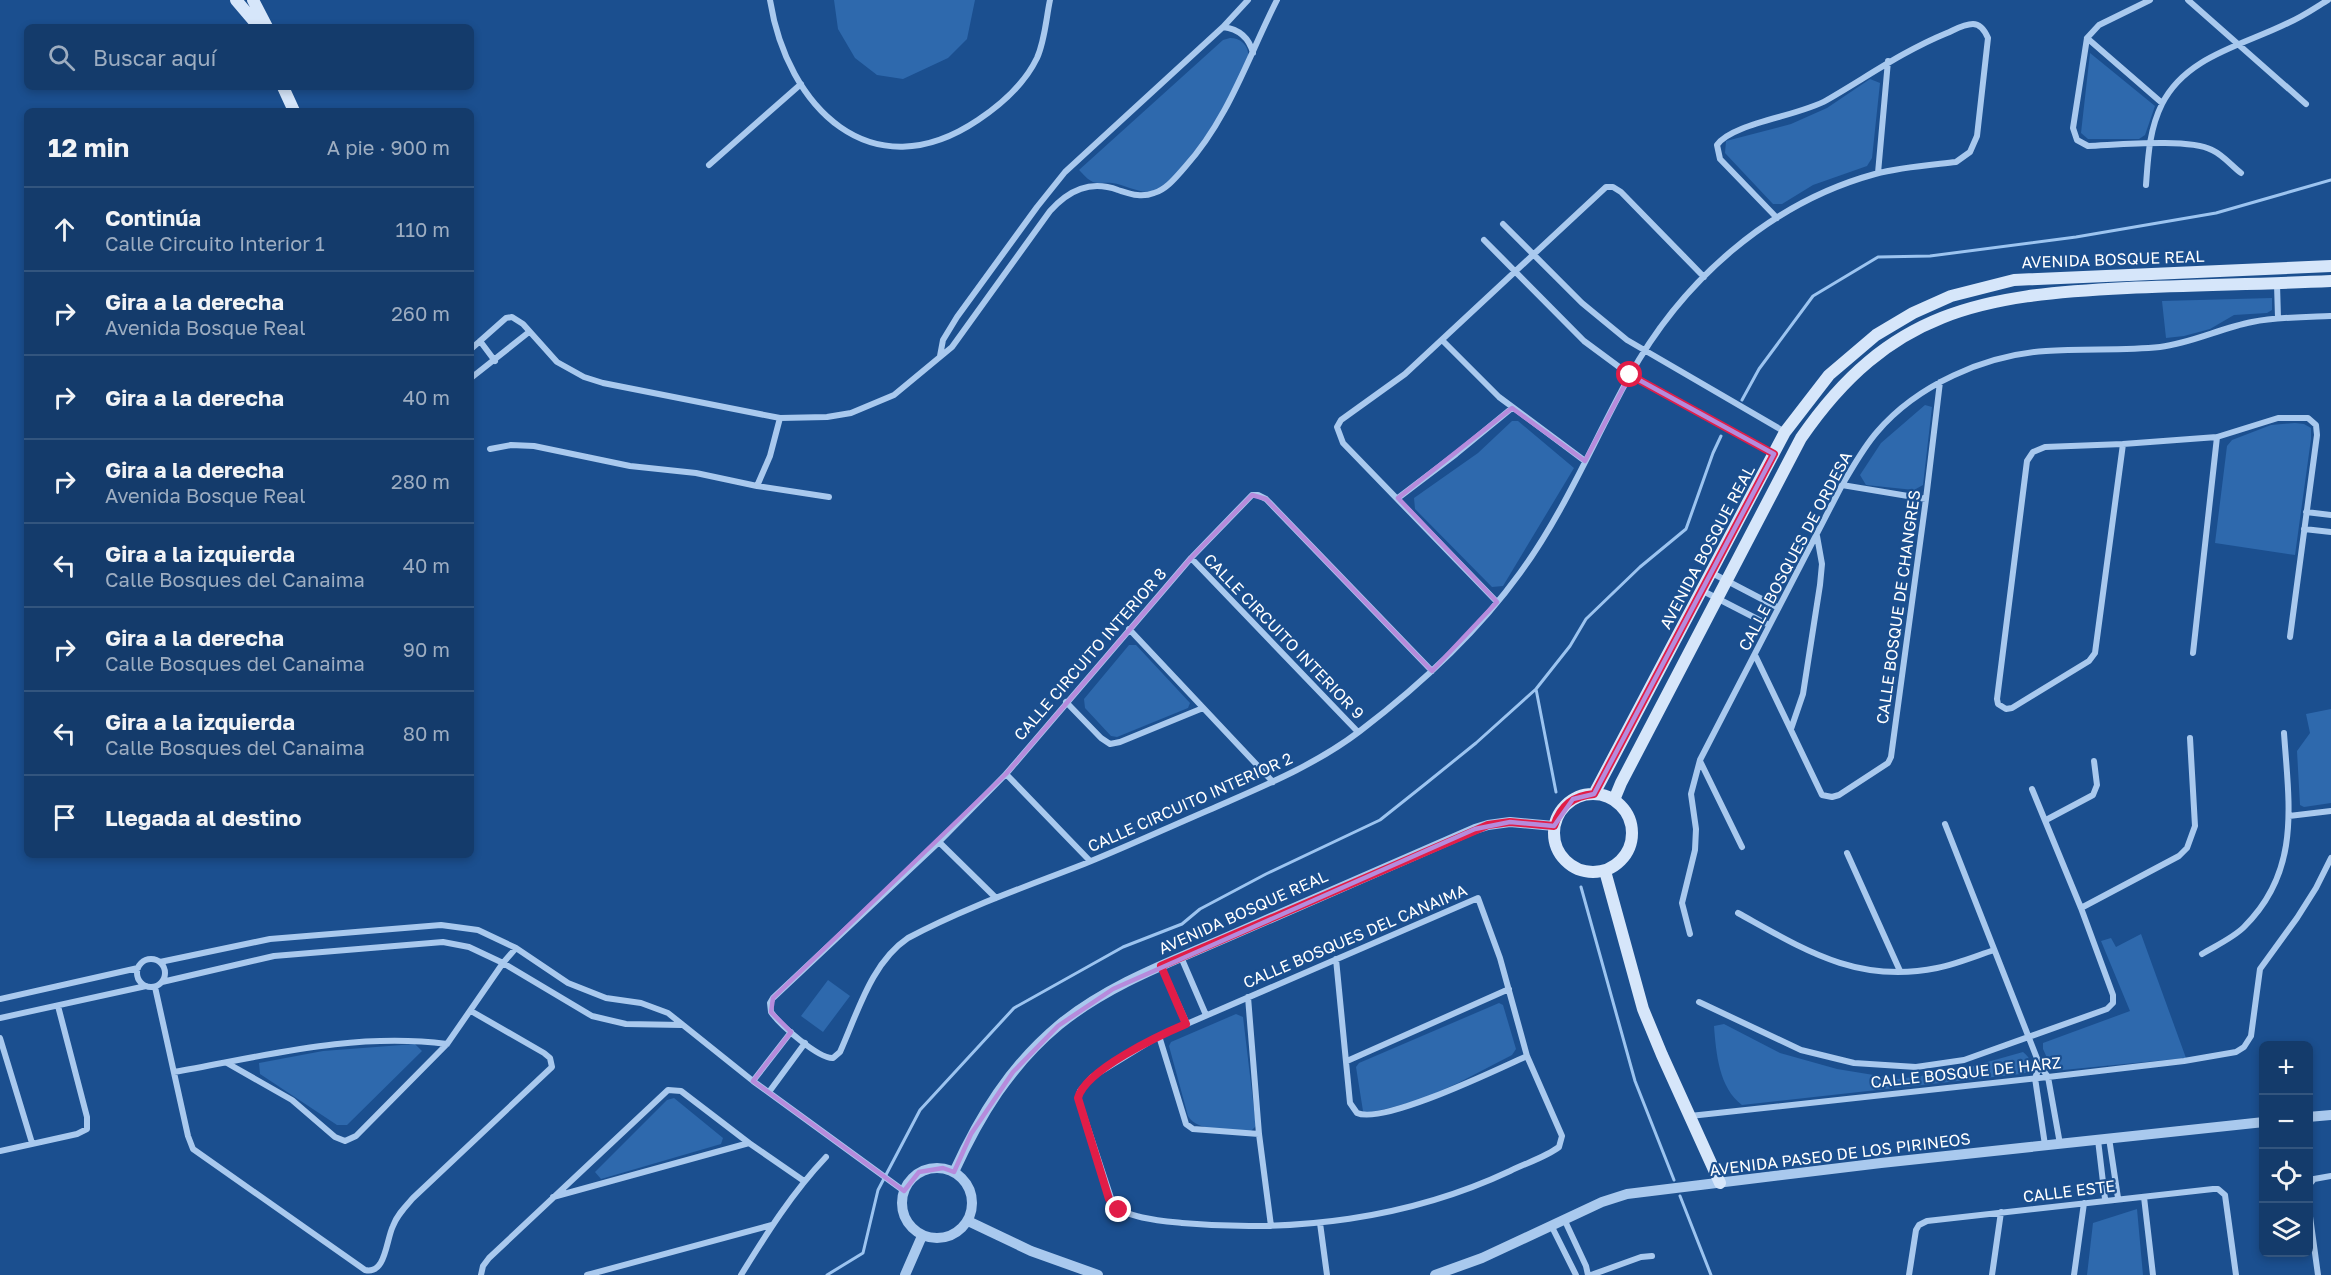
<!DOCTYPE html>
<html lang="es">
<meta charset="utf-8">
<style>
:root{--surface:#143b6b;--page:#214673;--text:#f1f3f6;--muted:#9dadc1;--line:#33557e}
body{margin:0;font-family:"Golos Text",sans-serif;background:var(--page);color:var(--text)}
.controls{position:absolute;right:18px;bottom:18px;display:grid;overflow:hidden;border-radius:9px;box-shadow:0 3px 9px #0003}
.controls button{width:54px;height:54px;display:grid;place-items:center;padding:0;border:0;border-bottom:2px solid var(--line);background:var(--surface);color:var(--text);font:30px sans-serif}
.stop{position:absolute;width:18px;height:18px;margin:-14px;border:4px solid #e11d48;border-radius:50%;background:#fff}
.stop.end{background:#e11d48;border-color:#fff;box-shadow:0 2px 6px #0008}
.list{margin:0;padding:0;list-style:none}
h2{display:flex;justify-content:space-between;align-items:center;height:78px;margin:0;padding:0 24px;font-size:26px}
h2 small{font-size:20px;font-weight:400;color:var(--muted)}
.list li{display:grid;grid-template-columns:39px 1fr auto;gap:18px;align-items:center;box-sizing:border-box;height:84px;padding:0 24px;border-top:2px solid var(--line)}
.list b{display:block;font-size:22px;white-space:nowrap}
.list p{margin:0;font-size:20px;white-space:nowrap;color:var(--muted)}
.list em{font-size:20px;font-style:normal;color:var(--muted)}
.icon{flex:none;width:33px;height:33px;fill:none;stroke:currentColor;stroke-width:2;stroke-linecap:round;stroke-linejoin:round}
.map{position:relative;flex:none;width:2331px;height:1275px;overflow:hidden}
.search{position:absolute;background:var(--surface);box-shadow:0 3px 9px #0003;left:24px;top:24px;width:450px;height:66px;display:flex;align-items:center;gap:15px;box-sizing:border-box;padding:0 21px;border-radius:9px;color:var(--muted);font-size:22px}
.panel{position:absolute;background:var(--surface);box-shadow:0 3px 9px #0003;left:24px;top:108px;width:450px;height:750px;border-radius:9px}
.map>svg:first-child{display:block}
</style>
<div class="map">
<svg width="2331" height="1275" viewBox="0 0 2331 1275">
<rect width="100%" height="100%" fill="#1b4f8f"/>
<path fill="#2e69ad" d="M834,0H975L967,39L948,58L903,79L877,75L855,58L838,29Z
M1230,38C1242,38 1250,47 1248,59C1244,83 1182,176 1161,188C1143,198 1129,185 1112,183C1106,182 1099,184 1093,182C1088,180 1083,174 1079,170L1223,40Z
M2090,53L2155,106L2145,135L2139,139H2088L2081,133Z
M1870,79L1880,83L1872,158L1867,166L1813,185L1782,204H1773L1725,153L1726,141L1791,124L1827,108Z
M2272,298V310L2267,313L2234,315L2210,329L2184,336L2166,338L2162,301Z
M1925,405L1932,407L1923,485L1914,490L1866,485L1860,475L1881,443Z
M1512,421H1518L1574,468L1503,586L1492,587L1415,509L1414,498L1478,453Z
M2295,423L2304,424L2311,428V439L2295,555L2215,543L2227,446L2232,440L2271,425Z
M1129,645H1136L1190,703L1188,708L1117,737L1111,736L1085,708L1084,699Z
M2331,709V803L2304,807L2300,805L2297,751L2310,733L2306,714Z
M2141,934L2186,1058L2053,1071L2043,1049V1043L2130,1011L2101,941L2111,938L2116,947Z
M828,980L850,996L823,1032L801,1016Z
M1499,1003L1503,1005L1516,1049L1512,1055L1458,1083L1420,1100L1366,1114L1363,1111L1356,1067L1359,1063Z
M1236,1014L1243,1017L1256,1126L1251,1131C1232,1129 1198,1133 1188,1116L1169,1046L1171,1042Z
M1724,1024L1780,1053L1837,1069L1898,1079L1952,1072L2023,1052C2030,1058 2033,1063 2029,1072L2021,1074L1742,1105C1719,1088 1716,1053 1714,1026Z
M415,1044L422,1051L347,1125H337L260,1074L259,1063L323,1051Z
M674,1098L723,1138L721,1144L601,1179L595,1172L667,1100Z
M2137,1209L2143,1275H2087L2093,1223Z"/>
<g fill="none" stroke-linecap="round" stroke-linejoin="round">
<path stroke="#9cc4f0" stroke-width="3" d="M1742,400L1759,369L1813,296L1878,257L1930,256L2076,237L2216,213L2331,180
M1536,689L1556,792
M1581,887L1635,1081L1674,1180
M1680,1196L1711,1275
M827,1275L863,1253L878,1190L920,1110L1014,1008L1123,947L1182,924L1200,909L1266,874L1380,820L1424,785L1476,743L1536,689L1570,646L1586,619L1640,567L1686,529L1713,453L1721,436"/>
<path stroke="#a9c9ee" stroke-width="6" d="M770,0C787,107 871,192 978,120C1002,104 1024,85 1037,58C1045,40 1046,19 1050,0
M2150,0L2099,25L2087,38L2073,128L2077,140L2088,146C2117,145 2188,138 2212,150C2223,155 2232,166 2241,173
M2188,0L2306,104
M1223,27C1238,29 1249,37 1253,53
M2087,38L2162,103
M709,165L801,84
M1878,173L1888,61
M2146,185C2148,158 2149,130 2162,104C2186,56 2244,45 2288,23C2302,17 2315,8 2328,0
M1503,224L1582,303L1627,340L1785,432
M1484,240L1584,341L1630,375L1774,454
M2277,284L2278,318
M1442,340L1499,397L1585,461
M480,341L495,361
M471,349L506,318L512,317L523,324L557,362L584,377L603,383L780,418L827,417L851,413L894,395L952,347L1050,211C1069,190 1090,180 1118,190C1131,194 1141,198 1154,193C1167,189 1176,177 1185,167C1229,118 1248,57 1277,0
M940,356L943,340L957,317L1037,207L1065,172L1223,27L1248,0
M471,378L529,332
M2123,444L2095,653L2089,661L2012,708L2006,709L1998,704L1997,699L2027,461L2033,452L2045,447L2123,444L2217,437L2278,418H2308L2316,425L2317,435L2290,637
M490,449L511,445L534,446L630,466L696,473L757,486L829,497
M1842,485L1926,499
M757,486L770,456L780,418
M1398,498L1456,454L1512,408
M2306,512L2331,515
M2304,529L2331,532
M1191,558L1358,732
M1712,573L1777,607
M1703,591L1769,625
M1497,602L1343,443L1337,427L1341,420L1405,374L1606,187H1613L1621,192L1704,277
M1129,629L1273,782
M2193,653L2217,437
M1755,655L1822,795L1832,797L1839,795L1888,763L1891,757L1926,499L1940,382
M1432,671L1266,499L1258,495H1252L1191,558L1006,774L939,842L773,998L770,1003L771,1012C780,1025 819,1059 833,1058L840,1052C858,1012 871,963 908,938C964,908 1025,887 1084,864C1126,847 1167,828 1209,810C1261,787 1314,766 1360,731C1419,686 1476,634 1520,573C1564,513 1593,442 1629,377C1681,282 1769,203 1875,174C1901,167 1930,165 1956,162L1970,152L1977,136L1988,38C1985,31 1981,24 1973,24C1964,24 1954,30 1947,33C1903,51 1867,77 1827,100C1800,116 1732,123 1717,145L1720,159L1777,218
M1066,702L1101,738L1110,744L1120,742L1203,708
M1791,729L1803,694L1820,585L1822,564L1817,536
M1700,761L1742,847
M1006,774L1090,861
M2289,816L2331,811
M2046,820L2093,795L2097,785L2094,761
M1945,824L2040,1066L2048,1077L2060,1144
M939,842L996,898
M1847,853L1900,971
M1478,898L1500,958L1527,1056L1562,1136L1559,1147C1546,1157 1526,1163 1510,1171C1408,1219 1293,1233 1182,1223C1163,1221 1125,1218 1113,1204L1078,1098L1080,1091L1092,1077L1159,1036Z
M2081,908L2179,856L2187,848L2195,826L2190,738
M1738,913C1805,950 1857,984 1937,968C1957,964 1976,956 1994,950
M1690,934L1682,903L1695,850L1696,829L1691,794L1700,760L1842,485C1853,467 1863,448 1877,432C1917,385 1985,355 2046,351C2084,348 2122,351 2160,347C2192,343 2221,328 2252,322C2278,317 2304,317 2330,316
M2202,954C2215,946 2233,938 2244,927C2301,871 2289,805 2284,733
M1181,957L1206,1015
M1336,959L1350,1103L1357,1113C1383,1125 1498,1069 1527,1056
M137 973a14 14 0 1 1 28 0a14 14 0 1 1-28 0Z
M160,962L270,939L441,925L478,930L516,948L568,983L606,998L641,1003L668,1013L753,1081L904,1191
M1161,966L1187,1024
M162,982L274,956L443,942L469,947L503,963L592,1016L626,1024L682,1025
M155,987L188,1136L193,1149L365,1270C386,1275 386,1240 393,1226C397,1215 405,1207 413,1198L552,1067L550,1058L544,1053L471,1011
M1248,997L1259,1134L1271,1226
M0,999L138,968
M1699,1002L1801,1050L1854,1063L1916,1067L1964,1060L2107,1009L2113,1003V995L2081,908L2032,789
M0,1018L146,986
M1159,1036L1186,1124L1193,1129L1259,1134
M0,1038L32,1143
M1347,1061L1509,989
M227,1063L292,1100L335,1137L345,1141L356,1136L447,1044L503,963L516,948
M2040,1066L2035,1078L2045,1145
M174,1072C265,1056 353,1032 447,1044
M753,1081L791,1032
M769,1092L805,1043
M1690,1116L2048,1077L2184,1061L2236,1052L2244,1047L2251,1036L2260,969L2297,918L2316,888L2331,858
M2109,1138L2118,1198
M2098,1140L2105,1199
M0,1151L77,1134L87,1129V1117L58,1006
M2308,1186L2314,1179L2331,1176
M553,1197L749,1143
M2144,1197L2153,1275
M2308,1202L2318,1275
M1565,1221L1586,1266L1588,1275
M1320,1223L1327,1275
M1552,1227L1576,1275
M481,1275L483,1266L489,1258L668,1090L681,1091L749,1143L804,1181
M587,1275L772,1225
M741,1275C767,1233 792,1193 826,1157
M1591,1275L1641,1257L1652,1256
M1909,1275L1916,1230L1919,1225L1927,1221L2213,1189H2218L2225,1195L2236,1275
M1992,1275L2001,1212
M2074,1275L2084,1203"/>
<path stroke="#a9c9ee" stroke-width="10" d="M2308,1117L2331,1115
M902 1203a35 35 0 1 1 70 0a35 35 0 1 1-70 0Z
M954,1172C980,1115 1010,1066 1059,1025C1109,984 1173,961 1232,935C1313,900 1394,865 1475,829L1488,825L1510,822L1554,826
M968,1221L1031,1251L1098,1275
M905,1275L922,1236
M1435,1275L1482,1258L1602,1202L1627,1194L1881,1163L2264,1122"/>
<path stroke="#d6e6fa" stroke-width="12" d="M236,0L259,27
M253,0L267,27
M283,87L294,111
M1554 833a39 39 0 1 1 78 0a39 39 0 1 1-78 0Z
M1594,794L1785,432L1829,375L1876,335L1913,313L1951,296L2014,280L2331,266
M1614,800L1621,783L1801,438C1889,310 1981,295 2127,288C2195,285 2263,284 2331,281
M1605,871L1643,1009L1662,1055L1720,1183"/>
</g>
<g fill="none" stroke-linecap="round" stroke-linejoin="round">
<path stroke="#e11d48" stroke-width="8" d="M1119,1210L1109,1199L1078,1098C1085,1070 1160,1035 1186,1024L1161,966L1488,825L1510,822L1554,826C1561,805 1573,796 1594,794L1774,454L1630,375"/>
</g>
<path fill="none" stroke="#b68bdc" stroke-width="4.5" stroke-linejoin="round" d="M1630,375L1774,454L1594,794L1573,799L1554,826L1510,822L1475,829L1113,989L1058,1026L1013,1072L971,1134L954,1172L943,1168L919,1172L904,1191L753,1081L791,1032L771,1012L773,998L1006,774L1191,558L1252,495L1266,499L1432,671L1497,602L1398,498L1512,408L1585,461Z"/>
<g text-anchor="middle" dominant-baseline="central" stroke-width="4.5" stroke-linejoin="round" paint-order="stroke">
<g font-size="16" fill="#fff" stroke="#1b4f8f">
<text transform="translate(2113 259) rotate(-2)">AVENIDA BOSQUE REAL</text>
<text transform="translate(1707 547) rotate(-62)">AVENIDA BOSQUE REAL</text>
<text transform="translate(1795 551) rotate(-62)">CALLE BOSQUES DE ORDESA</text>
<text transform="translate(1898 607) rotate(-82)">CALLE BOSQUE DE CHANGRES</text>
<text transform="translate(1284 636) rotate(46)">CALLE CIRCUITO INTERIOR 9</text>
<text transform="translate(1090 654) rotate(-49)">CALLE CIRCUITO INTERIOR 8</text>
<text transform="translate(1190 802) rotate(-24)">CALLE CIRCUITO INTERIOR 2</text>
<text transform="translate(1243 912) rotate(-24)">AVENIDA BOSQUE REAL</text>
<text transform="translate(1355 936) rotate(-23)">CALLE BOSQUES DEL CANAIMA</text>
<text transform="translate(1966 1072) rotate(-6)">CALLE BOSQUE DE HARZ</text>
<text transform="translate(1840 1154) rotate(-7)">AVENIDA PASEO DE LOS PIRINEOS</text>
<text transform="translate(2069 1191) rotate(-7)">CALLE ESTE</text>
</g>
</g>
</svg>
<div class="controls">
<button>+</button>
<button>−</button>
<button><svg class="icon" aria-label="locate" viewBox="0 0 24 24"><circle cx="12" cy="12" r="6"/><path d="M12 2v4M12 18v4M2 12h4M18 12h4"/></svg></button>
<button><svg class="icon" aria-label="layers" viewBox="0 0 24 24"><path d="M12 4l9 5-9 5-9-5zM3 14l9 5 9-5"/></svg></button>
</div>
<div class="stop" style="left:1630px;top:375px"></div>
<div class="stop end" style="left:1119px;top:1210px"></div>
<div class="search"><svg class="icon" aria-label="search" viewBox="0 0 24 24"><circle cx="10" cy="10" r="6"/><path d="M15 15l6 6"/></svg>Buscar aquí</div>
<section class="panel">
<h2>12 min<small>A pie · 900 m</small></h2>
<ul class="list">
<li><svg class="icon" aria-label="ahead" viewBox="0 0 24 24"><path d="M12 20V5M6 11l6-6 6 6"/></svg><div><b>Continúa</b><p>Calle Circuito Interior 1</p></div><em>110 m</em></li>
<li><svg class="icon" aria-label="right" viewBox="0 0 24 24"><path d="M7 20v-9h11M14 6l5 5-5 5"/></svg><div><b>Gira a la derecha</b><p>Avenida Bosque Real</p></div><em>260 m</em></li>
<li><svg class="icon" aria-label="right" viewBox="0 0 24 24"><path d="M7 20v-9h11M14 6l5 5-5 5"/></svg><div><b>Gira a la derecha</b></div><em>40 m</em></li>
<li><svg class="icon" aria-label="right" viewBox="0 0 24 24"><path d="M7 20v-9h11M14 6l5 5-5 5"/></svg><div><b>Gira a la derecha</b><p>Avenida Bosque Real</p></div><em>280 m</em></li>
<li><svg class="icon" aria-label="left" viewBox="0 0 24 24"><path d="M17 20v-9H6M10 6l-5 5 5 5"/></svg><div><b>Gira a la izquierda</b><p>Calle Bosques del Canaima</p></div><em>40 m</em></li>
<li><svg class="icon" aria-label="right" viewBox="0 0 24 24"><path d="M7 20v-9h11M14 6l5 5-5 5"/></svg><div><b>Gira a la derecha</b><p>Calle Bosques del Canaima</p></div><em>90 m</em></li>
<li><svg class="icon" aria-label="left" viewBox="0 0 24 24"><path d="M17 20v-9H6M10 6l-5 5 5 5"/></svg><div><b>Gira a la izquierda</b><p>Calle Bosques del Canaima</p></div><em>80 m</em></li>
<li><svg class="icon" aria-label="arrive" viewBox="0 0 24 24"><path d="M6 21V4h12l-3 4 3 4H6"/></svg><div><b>Llegada al destino</b></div></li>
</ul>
</section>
</div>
